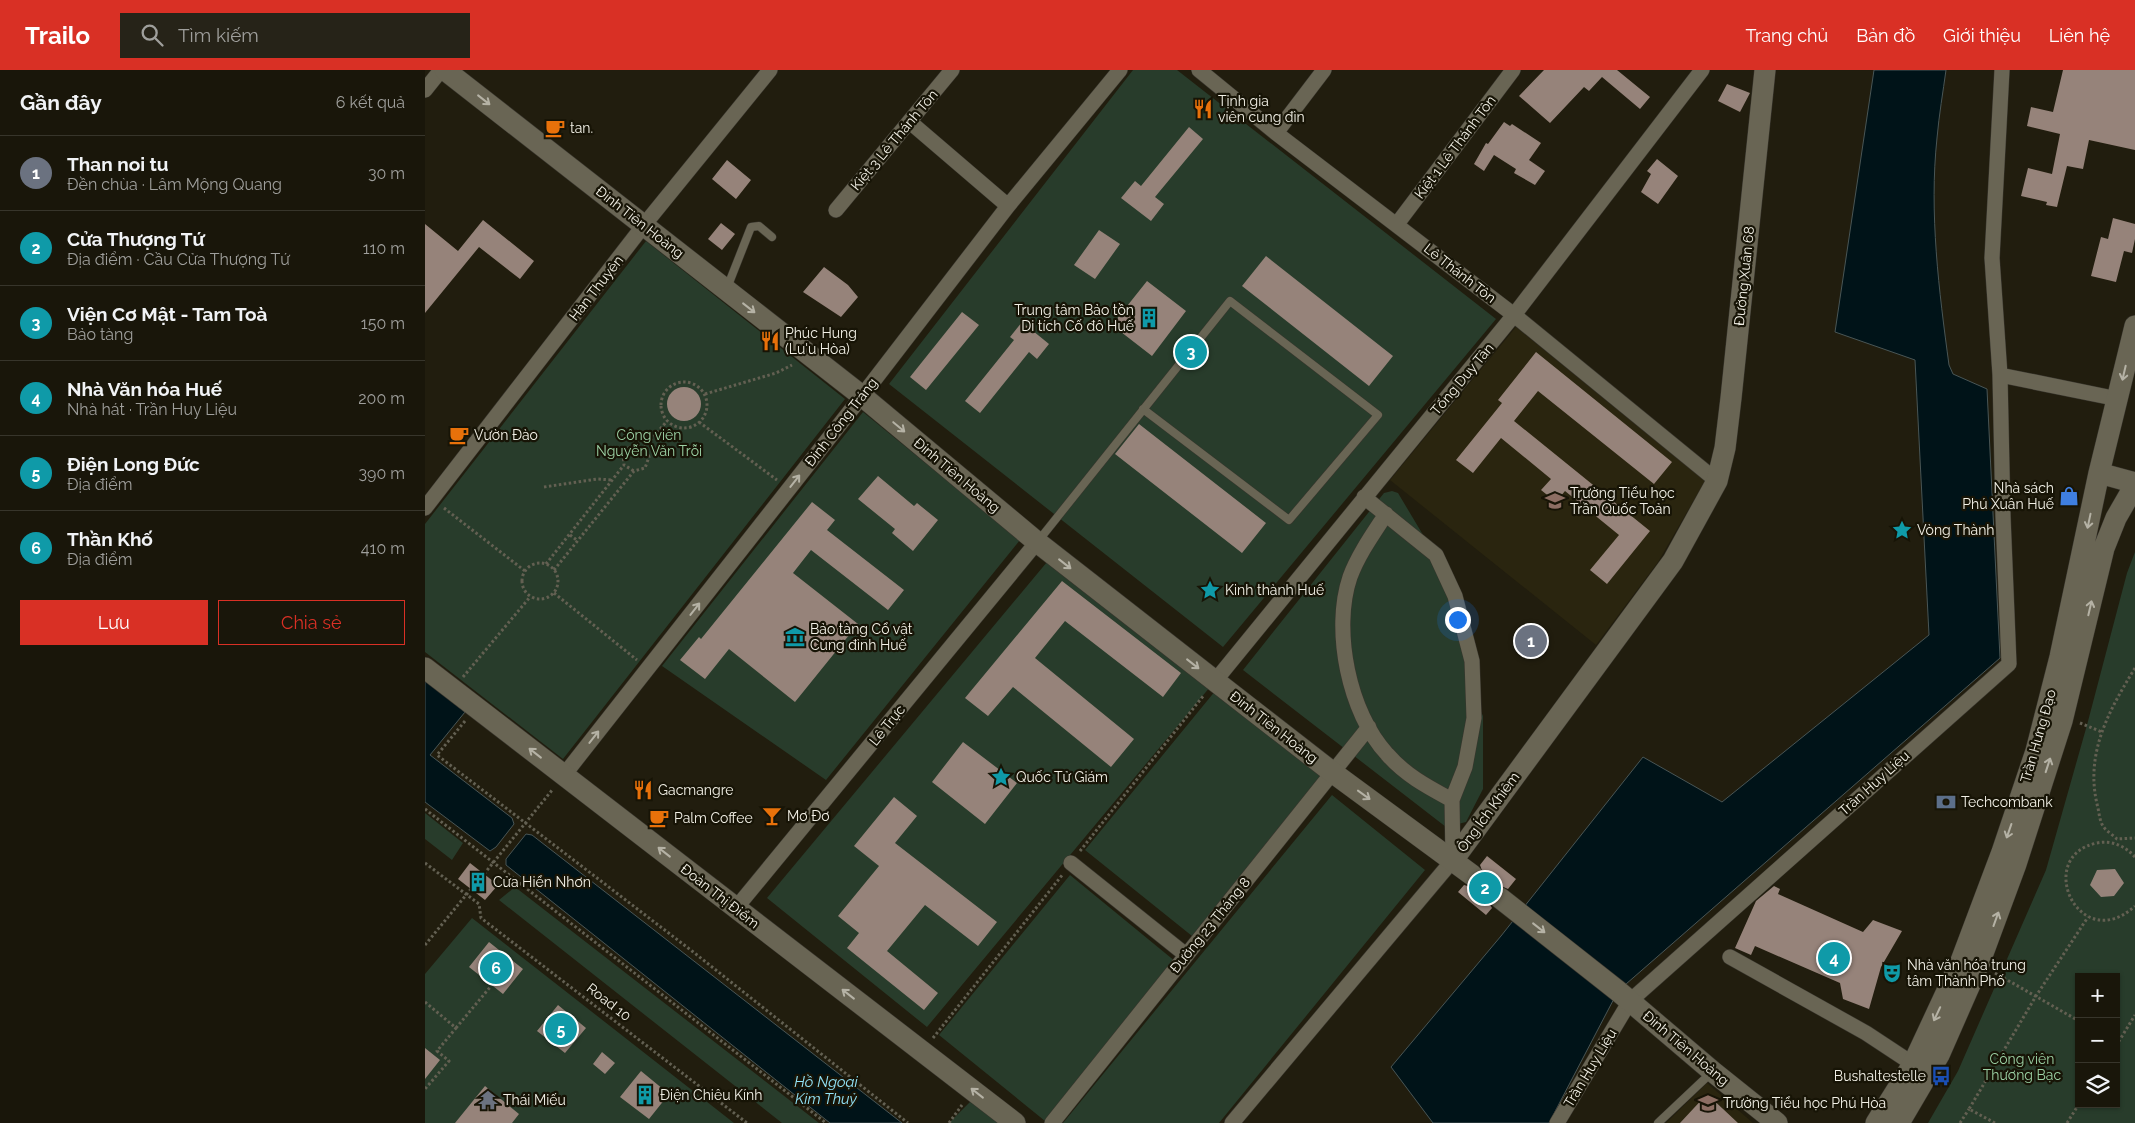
<!DOCTYPE html>
<html lang="vi">
<meta charset="utf-8">
<style>
:root{--surface:#19160a;--page:#262318;--text:#f1f3f6;--muted:#9f9f9c;--line:#37352b;--accent:#d93025}
body{margin:0;font-family:Raleway,sans-serif;background:var(--page);color:var(--text)}
.controls{position:absolute;right:15px;bottom:15px;display:grid;overflow:hidden;border-radius:0px;box-shadow:0 1px 4px #0004}
.controls button{width:45px;height:45px;display:grid;place-items:center;padding:0;border:0;border-bottom:1px solid var(--line);background:var(--surface);color:var(--text);font:25px sans-serif}
.you{position:absolute;left:1032px;top:549px;width:18px;height:18px;margin:-12px;border:4px solid #fff;border-radius:50%;background:#1a73e8;box-shadow:0 0 0 8px #1a73e833}
.badge{display:grid;place-items:center;width:32px;height:32px;border-radius:50%;background:var(--accent);color:#fff;font-size:16px;font-weight:700}
.pin{position:absolute;translate:-50% -50%;border:2px solid #fff;box-shadow:0 1px 5px #0006}
.list{margin:0;padding:0;list-style:none}
h2{display:flex;justify-content:space-between;align-items:center;height:65px;margin:0;padding:0 20px;font-size:21px}
h2 small{font-size:16px;font-weight:400;color:var(--muted)}
.list li{display:grid;grid-template-columns:32px 1fr auto;gap:15px;align-items:center;box-sizing:border-box;height:75px;padding:0 20px;border-top:1px solid var(--line)}
.list b{display:block;font-size:19px;white-space:nowrap}
.list p{margin:0;font-size:16px;white-space:nowrap;color:var(--muted)}
.list em{font-size:16px;font-style:normal;color:var(--muted)}
.actions{display:flex;gap:10px;padding:15px 20px}
.actions a{flex:1;padding:11px 0;border:1px solid var(--accent);border-radius:0px;text-align:center;font-size:18px;color:var(--accent)}
.actions .main{background:var(--accent);color:#fff}
.icon{flex:none;width:28px;height:28px;fill:none;stroke:currentColor;stroke-width:2;stroke-linecap:round;stroke-linejoin:round}
.map{position:relative;flex:none;width:1710px;height:1053px;overflow:hidden}
header{display:flex;align-items:center;gap:30px;box-sizing:border-box;height:70px;padding:0 25px;background:var(--accent);color:#fff}
header strong{font-size:24px}
nav{display:flex;gap:28px;margin-inline-start:auto;font-size:18px}
.search{width:350px;height:45px;background:var(--page);display:flex;align-items:center;gap:12px;box-sizing:border-box;padding:0 18px;border-radius:0px;color:var(--muted);font-size:19px}
main{display:flex}
aside{flex:1;background:var(--surface)}
.map>svg:first-child{display:block}
</style>
<header>
<strong>Trailo</strong>
<div class="search"><svg class="icon" aria-label="search" viewBox="0 0 24 24"><circle cx="10" cy="10" r="6"/><path d="M15 15l6 6"/></svg>Tìm kiếm</div>
<nav><a>Trang chủ</a><a>Bản đồ</a><a>Giới thiệu</a><a>Liên hệ</a></nav>
</header>
<main>
<aside>
<h2>Gần đây<small>6 kết quả</small></h2>
<ul class="list">
<li><span class="badge" style="background:#6b7280">1</span><div><b>Than noi tu</b><p>Đền chùa · Lâm Mộng Quang</p></div><em>30 m</em></li>
<li><span class="badge" style="background:#0f9aa8">2</span><div><b>Cửa Thượng Tứ</b><p>Địa điểm · Cầu Cửa Thượng Tứ</p></div><em>110 m</em></li>
<li><span class="badge" style="background:#0f9aa8">3</span><div><b>Viện Cơ Mật - Tam Toà</b><p>Bảo tàng</p></div><em>150 m</em></li>
<li><span class="badge" style="background:#0f9aa8">4</span><div><b>Nhà Văn hóa Huế</b><p>Nhà hát · Trần Huy Liệu</p></div><em>200 m</em></li>
<li><span class="badge" style="background:#0f9aa8">5</span><div><b>Điện Long Đức</b><p>Địa điểm</p></div><em>390 m</em></li>
<li><span class="badge" style="background:#0f9aa8">6</span><div><b>Thần Khố</b><p>Địa điểm</p></div><em>410 m</em></li>
</ul>
<div class="actions"><a class="main">Lưu</a><a>Chia sẻ</a></div>
</aside>
<div class="map">
<svg width="1710" height="1053" viewBox="0 0 1710 1053">
<rect width="100%" height="100%" fill="#211d0e"/>
<path fill="#2a250f" d="M1091,257L1280,411L1233,492L1171,575L965,410Z
M1282,1013L1328,1053H1241Z"/>
<path fill="#283c2b" fill-rule="evenodd" d="M708,0H752L1071,249L798,577L464,314Z
M221,171L420,329L138,689L0,582V454Z
M438,342L595,470L401,710L237,596Z
M967,421L973,423L1025,510L1047,621L1058,646V719L1041,752L1021,757L818,600L959,423Z
M1710,482V1053H1503L1533,1001L1621,800L1662,655L1702,503ZM1654,907H1691V1034H1654Z
M627,486L785,617L502,957L342,828Z
M791,620L897,706L767,866L660,780Z
M907,725L1000,800L794,1053H638Z
M0,743L38,773L27,790L0,769Z
M645,805L751,892L620,1051L514,965Z
M90,817L394,1053H357L74,830Z
M47,848L309,1053H0V904Z
M547,1030L577,1053H524Z"/>
<path fill="#001318" stroke="#495656" d="M1449,0H1521C1518,22 1514,45 1512,68C1504,143 1514,221 1524,295L1528,304L1562,319L1575,588L1193,921L1124,1053H1008L966,997L1076,866L1218,687L1297,732L1504,565L1490,290L1410,262Z
M0,610L40,642L5,685L87,748L89,754L71,777L65,781L0,732Z
M101,764L107,765L477,1053H405L81,795V789Z"/>
<path fill="#96837a" d="M1119,0H1192L1225,27L1215,39L1177,7L1164,21L1159,17L1125,53L1094,26Z
M1638,0H1710V80L1664,70L1658,99L1642,96L1632,137L1621,135L1622,132L1596,126L1603,98L1627,104L1635,64L1602,56L1606,37L1628,42Z
M1302,14L1325,23L1315,42L1293,31Z
M1079,52L1085,56L1087,54L1116,73L1104,90L1120,101L1110,115L1089,103L1091,99L1069,85L1059,101L1049,94L1061,73L1063,74Z
M764,57L778,69L730,127L739,134L726,151L696,128L710,111L716,116Z
M1232,89L1253,106L1233,134L1216,122L1226,104L1222,101Z
M302,90L326,110L311,129L287,109Z
M1688,148L1710,154V169L1707,183L1699,181L1691,212L1666,206L1676,167L1683,169Z
M58,150L109,191L95,209L54,177L0,243V154L33,181Z
M296,153L310,164L297,180L283,169Z
M674,160L695,174L670,209L649,195Z
M841,186L968,286L944,316L817,216Z
M399,197L423,215L433,227L416,247L378,222Z
M722,211L761,241L727,286L687,255Z
M537,242L554,255L501,320L485,307Z
M597,252L624,274L612,289L604,282L555,343L540,331L589,270L585,267Z
M1111,282L1247,392L1229,414L1113,321L1089,351L1225,461L1182,514L1165,500L1194,465L1140,421L1131,432L1116,420L1126,409L1076,368L1048,403L1031,390L1077,333L1073,330Z
M242 334a17 17 0 1 1 34 0a17 17 0 1 1-34 0Z
M714,354L841,453L817,483L690,384Z
M453,406L489,436L492,433L513,450L488,481L467,463L470,459L433,429Z
M387,432L410,450L402,460L479,520L463,540L386,480L368,503L433,554L370,632L304,579L280,609L255,590L274,567L276,569Z
M637,511L756,603L738,627L640,551L610,588L709,669L686,697L588,617L563,646L540,628Z
M538,672L592,713L560,754L507,712Z
M469,727L492,746L470,773L572,852L553,876L500,835L462,881L513,923L499,940L422,878L434,863L413,846L454,796L429,776Z
M1062,786L1091,809L1083,819L1076,816L1066,820L1063,827L1064,833L1067,838L1061,845L1033,822L1039,815L1046,817L1057,813L1059,806L1055,795Z
M45,793L73,815L60,830L33,809Z
M1690,799L1699,813L1689,826L1676,827L1665,815L1672,800Z
M1349,816L1355,819L1353,824L1438,862L1448,850L1477,861L1456,897L1444,939L1418,929L1415,913L1330,876L1326,885L1310,878L1331,831Z
M64,872L98,899L78,924L44,897Z
M133,935L161,958L140,983L112,961Z
M0,978L15,990L0,1009Z
M177,982L190,993L180,1004L168,994Z
M216,1001L244,1024L224,1049L195,1027Z
M60,1016L94,1044L87,1053H30Z
M1282,1024L1313,1053H1255Z"/>
<g fill="none" stroke-linecap="round" stroke-linejoin="round">
<path stroke="#403d2f" stroke-width="21" stroke-dasharray="21 11" stroke-linecap="butt" d="M1047,805L1075,828"/>
<defs>
<path id="lane" d="M302,218L326,157L334,156L347,167
M614,470L805,231L953,345L864,450L718,339
M1233,1053L1286,1003"/>
<path id="street" d="M774,0L851,63L1089,245L1292,411
M0,20L16,0
M485,52L583,136
M851,63L899,0
M411,140L527,0
M972,154L1088,0
M1575,305L1693,329
M0,438L219,155L345,0
M961,444C948,464 933,485 925,507C907,560 924,643 962,684C980,705 1003,717 1027,730
M790,611L1089,245L1277,0
M139,705L437,326L583,136L695,0
M646,793L761,885
M311,838L612,472
M1305,887L1441,963L1488,994
M627,1053L944,657
M807,1053L1028,790L1027,730L1040,697L1049,648L1047,591L1030,526L1011,485L939,427
M1132,1053L1205,931L1584,594L1578,446L1575,305L1567,188L1577,0"/>
<path id="secondary" d="M20,0L437,326L612,472L790,611L907,702L1047,805
M1674,403L1710,413
M0,598L590,1053
M1028,790L1248,491L1292,411L1300,378L1306,328L1340,0
M1075,828L1193,921L1287,1001L1352,1053
M1451,1053L1488,994L1536,891L1577,782L1611,681L1635,587L1674,403L1710,256
M1474,1053L1514,985L1554,894L1591,794L1637,651L1679,478L1691,448L1710,415"/>
</defs>
<use href="#lane" stroke="#39362e" stroke-width="9"/>
<use href="#street" stroke="#39362e" stroke-width="16"/>
<use href="#secondary" stroke="#39362e" stroke-width="22"/>
<path stroke="#636052" stroke-width="3" stroke-dasharray="2.5 2.5" stroke-linecap="butt" d="M236 335a23 23 0 1 1 46 0a23 23 0 1 1-46 0Z
M280,324L351,303L367,295
M274,352L352,410
M219,378L242,351
M119,417L172,409L187,410
M19,438L100,501
M145,465L153,471
M97 511a18 18 0 1 1 36 0a18 18 0 1 1-36 0Z
M121,494L199,395
M129,500L209,401L220,398L224,387C219,373 206,372 198,383L199,395L209,401
M129,523L212,590
M1710,598C1683,642 1659,685 1673,738C1674,743 1675,752 1678,756C1681,761 1688,765 1692,769L1710,768
M38,607L105,527
M40,651L12,685L267,881L483,1053
M1655,653L1677,662
M0,739L401,1053
M655,781L779,625
M1710,787C1700,776 1687,770 1672,773C1608,786 1654,887 1710,836
M0,793L54,834L56,848L322,1053
M59,804L128,719
M0,875L46,819
M1570,903L1654,951
M0,932L31,958L12,981L24,991L0,1019
M31,958L66,916
M508,968L638,804
M1691,976L1710,945
M524,1053L537,1035
M1535,1053L1544,1039
M1570,1053L1544,1039L1611,926L1663,847
M1642,1053L1654,1034"/>
<use href="#lane" stroke="#696554" stroke-width="8"/>
<use href="#street" stroke="#696554" stroke-width="15"/>
<use href="#secondary" stroke="#696554" stroke-width="21"/>
</g>
<defs><path id="oneway-shaft" d="M-6 0H5M1.5-3L5.5 0L1.5 3" fill="none" stroke-width="1.6" stroke-linecap="round" stroke-linejoin="round" transform="scale(1.25)"/></defs>
<g stroke="#b5b2a5">
<use href="#oneway-shaft" transform="translate(59 30) rotate(38)"/>
<use href="#oneway-shaft" transform="translate(324 238) rotate(38)"/>
<use href="#oneway-shaft" transform="translate(1699 303) rotate(103)"/>
<use href="#oneway-shaft" transform="translate(474 357) rotate(40)"/>
<use href="#oneway-shaft" transform="translate(370 411) rotate(-52)"/>
<use href="#oneway-shaft" transform="translate(1664 451) rotate(102)"/>
<use href="#oneway-shaft" transform="translate(640 494) rotate(38)"/>
<use href="#oneway-shaft" transform="translate(1665 538) rotate(-77)"/>
<use href="#oneway-shaft" transform="translate(270 539) rotate(-52)"/>
<use href="#oneway-shaft" transform="translate(768 594) rotate(38)"/>
<use href="#oneway-shaft" transform="translate(169 667) rotate(-52)"/>
<use href="#oneway-shaft" transform="translate(110 683) rotate(-142)"/>
<use href="#oneway-shaft" transform="translate(1623 695) rotate(-72)"/>
<use href="#oneway-shaft" transform="translate(939 725) rotate(36)"/>
<use href="#oneway-shaft" transform="translate(1584 761) rotate(109)"/>
<use href="#oneway-shaft" transform="translate(239 782) rotate(-142)"/>
<use href="#oneway-shaft" transform="translate(1571 849) rotate(-70)"/>
<use href="#oneway-shaft" transform="translate(1114 858) rotate(38)"/>
<use href="#oneway-shaft" transform="translate(423 924) rotate(-142)"/>
<use href="#oneway-shaft" transform="translate(1512 944) rotate(115)"/>
<use href="#oneway-shaft" transform="translate(552 1023) rotate(-142)"/>
</g>
<defs>
<symbol id="restaurant-bare" viewBox="-9 -9 18 18"><path d="M-5-6h1v4h1v-4h1v4h1v-4h1v5L-1.5 .5V6h-2V.5L-5-1ZM5-6V6H3V1.5H1.5Q1.5-4 5-6Z" fill="#e8710a" stroke="#171406" stroke-width="2.5" paint-order="stroke"/></symbol>
<symbol id="cafe-bare" viewBox="-9 -9 18 18"><path d="M-5.5-4.5H6V0H3Q3 3.5 0 3.5H-2.5Q-5.5 3.5-5.5 0ZM3-3.2v2h1.7v-2ZM-6 4.5H4V6H-6Z" fill="#e8710a" stroke="#171406" stroke-width="2.5" paint-order="stroke"/></symbol>
<symbol id="building-bare" viewBox="-9 -9 18 18"><path d="M-4-6H4V6H1V3H-1V6H-4ZM-2.5-4.3h1.7v1.8h-1.7ZM.8-4.3h1.7v1.8H.8ZM-2.5-1h1.7V.8h-1.7ZM.8-1h1.7V.8H.8Z" fill="#0f9aa8" stroke="#171406" stroke-width="2.5" paint-order="stroke"/></symbol>
<symbol id="shop-bare" viewBox="-9 -9 18 18"><path d="M-5-2.5h2.3a2.7 3.5 0 0 1 5.4 0H5L5.5 6h-11ZM-1.5-2.5h3a1.5 2.3 0 0 0-3 0Z" fill="#3f7fe0" stroke="#171406" stroke-width="2.5" paint-order="stroke"/></symbol>
<symbol id="school-bare" viewBox="-9 -9 18 18"><path d="M0-5L7-2L0 1L-7-2ZM-4 1L0 2.5L4 1V4Q0 6-4 4Z" fill="#8d6e63" stroke="#171406" stroke-width="2.5" paint-order="stroke"/></symbol>
<symbol id="sight-bare" viewBox="-9 -9 18 18"><path d="M0-6L1.8-2.2L6-1.7L2.9 1.2L3.7 5.4L0 3.3L-3.7 5.4L-2.9 1.2L-6-1.7L-1.8-2.2Z" fill="#0f9aa8" stroke="#171406" stroke-width="2.5" paint-order="stroke"/></symbol>
<symbol id="museum-bare" viewBox="-9 -9 18 18"><path d="M0-6L6-3V-2H-6V-3ZM-5-1h2V3h-2ZM-1-1h2V3h-2ZM3-1h2V3H3ZM-6 4H6V6H-6Z" fill="#0f9aa8" stroke="#171406" stroke-width="2.5" paint-order="stroke"/></symbol>
<symbol id="bank-bare" viewBox="-9 -9 18 18"><path d="M-6-4H6V4H-6ZM0-2.3a2.3 2.3 0 1 0 0 4.6a2.3 2.3 0 1 0 0-4.6Z" fill="#5c6f8a" stroke="#171406" stroke-width="2.5" paint-order="stroke"/></symbol>
<symbol id="bar-bare" viewBox="-9 -9 18 18"><path d="M-6-5H6L.8 .8V4.5H3.5V6h-7V4.5H-.8V.8Z" fill="#e8710a" stroke="#171406" stroke-width="2.5" paint-order="stroke"/></symbol>
<symbol id="theatre-bare" viewBox="-9 -9 18 18"><path d="M-5-5.5Q0-4 5-5.5V0Q5 5 0 6Q-5 5-5 0ZM-3.3-2.5H-1v1.5H-3.3ZM1-2.5H3.3v1.5H1ZM-2.8 1Q0 5.5 2.8 1Z" fill="#0f9aa8" stroke="#171406" stroke-width="2.5" paint-order="stroke"/></symbol>
<symbol id="bus-bare" viewBox="-9 -9 18 18"><path d="M-5-6H5V4H4V6H2V4H-2V6H-4V4H-5ZM-3.5-4V0h7V-4ZM-3.5 1.2v1.5H-2V1.2ZM2 1.2v1.5H3.5V1.2Z" fill="#1a4fb4" stroke="#171406" stroke-width="2.5" paint-order="stroke"/></symbol>
<symbol id="temple-bare" viewBox="-9 -9 18 18"><path d="M0-6L5-2H3V0L6.5 2.5H4V6H1.5V3h-3V6H-4V2.5H-6.5L-3 0V-2H-5Z" fill="#6b7280" stroke="#171406" stroke-width="2.5" paint-order="stroke"/></symbol>
</defs>
<g fill-rule="evenodd">
<use href="#restaurant-bare" x="764" y="25" width="28" height="28"/>
<use href="#cafe-bare" x="116" y="44" width="28" height="28"/>
<use href="#building-bare" x="710" y="234" width="28" height="28"/>
<use href="#restaurant-bare" x="331" y="257" width="28" height="28"/>
<use href="#cafe-bare" x="20" y="351" width="28" height="28"/>
<use href="#shop-bare" x="1630" y="412" width="28" height="28"/>
<use href="#school-bare" x="1116" y="417" width="28" height="28"/>
<use href="#sight-bare" x="1463" y="446" width="28" height="28"/>
<use href="#sight-bare" x="771" y="506" width="28" height="28"/>
<use href="#museum-bare" x="356" y="553" width="28" height="28"/>
<use href="#sight-bare" x="562" y="693" width="28" height="28"/>
<use href="#restaurant-bare" x="204" y="706" width="28" height="28"/>
<use href="#bank-bare" x="1507" y="718" width="28" height="28"/>
<use href="#bar-bare" x="333" y="732" width="28" height="28"/>
<use href="#cafe-bare" x="220" y="734" width="28" height="28"/>
<use href="#building-bare" x="39" y="798" width="28" height="28"/>
<use href="#theatre-bare" x="1453" y="889" width="28" height="28"/>
<use href="#bus-bare" x="1502" y="992" width="28" height="28"/>
<use href="#building-bare" x="206" y="1011" width="28" height="28"/>
<use href="#temple-bare" x="49" y="1016" width="28" height="28"/>
<use href="#school-bare" x="1269" y="1019" width="28" height="28"/>
</g>
<g text-anchor="middle" dominant-baseline="central" stroke-width="4.5" stroke-linejoin="round" paint-order="stroke">
<g font-size="14" fill="#f3f1e7" stroke="#171406" text-anchor="start">
<text x="793" y="31">Tịnh gia<tspan x="793" dy="16">viên cung đìn</tspan></text>
<text x="145" y="58">tan.</text>
<text x="709" y="240" text-anchor="end">Trung tâm Bảo tồn<tspan x="709" dy="16">Di tích Cố đô Huế</tspan></text>
<text x="360" y="263">Phúc Hung<tspan x="360" dy="16">(Lu'u Hòa)</tspan></text>
<text x="49" y="365">Vườn Đào</text>
<text x="1629" y="418" text-anchor="end">Nhà sách<tspan x="1629" dy="16">Phú Xuân Huế</tspan></text>
<text x="1145" y="423">Trường Tiểu học<tspan x="1145" dy="16">Trần Quốc Toản</tspan></text>
<text x="1492" y="460">Vòng Thành</text>
<text x="800" y="520">Kinh thành Huế</text>
<text x="385" y="559">Bảo tàng Cổ vật<tspan x="385" dy="16">Cung đình Huế</tspan></text>
<text x="591" y="707">Quốc Tử Giám</text>
<text x="233" y="720">Gacmangre</text>
<text x="1536" y="732">Techcombank</text>
<text x="362" y="746">Mơ Đơ</text>
<text x="249" y="748">Palm Coffee</text>
<text x="68" y="812">Cửa Hiển Nhơn</text>
<text x="1482" y="895">Nhà văn hóa trung<tspan x="1482" dy="16">tâm Thành Phố</tspan></text>
<text x="1501" y="1006" text-anchor="end">Bushaltestelle</text>
<text x="235" y="1025">Điện Chiêu Kính</text>
<text x="78" y="1030">Thái Miếu</text>
<text x="1298" y="1033">Trường Tiểu học Phú Hòa</text>
</g>
<g font-size="14" fill="#f3f1e7" stroke="#171406">
<text transform="translate(469 70) rotate(-50)">Kiệt 3 Lê Thánh Tôn</text>
<text transform="translate(1030 77) rotate(-53)">Kiệt 1 Lê Thánh Tôn</text>
<text transform="translate(215 152) rotate(38)">Đinh Tiên Hoàng</text>
<text transform="translate(1035 203) rotate(38)">Lê Thánh Tôn</text>
<text transform="translate(1319 206) rotate(-84)">Đường Xuân 68</text>
<text transform="translate(171 218) rotate(-52)">Hàn Thuyên</text>
<text transform="translate(1037 309) rotate(-50)">Tống Duy Tân</text>
<text transform="translate(416 352) rotate(-52)">Đinh Công Tráng</text>
<text transform="translate(532 405) rotate(40)">Đinh Tiên Hoàng</text>
<text transform="translate(462 655) rotate(-51)">Lê Trực</text>
<text transform="translate(849 657) rotate(38)">Đinh Tiên Hoàng</text>
<text transform="translate(1613 666) rotate(-74)">Trần Hưng Đạo</text>
<text transform="translate(1449 713) rotate(-42)">Trần Huy Liệu</text>
<text transform="translate(1063 742) rotate(-54)">Ông Ích Khiêm</text>
<text transform="translate(295 826) rotate(38)">Đoàn Thị Điểm</text>
<text transform="translate(785 855) rotate(-51)">Đường 23 Tháng 8</text>
<text transform="translate(184 932) rotate(38)">Road 10</text>
<text transform="translate(1261 978) rotate(40)">Đinh Tiên Hoàng</text>
<text transform="translate(1165 998) rotate(-59)">Trần Huy Liệu</text>
</g>
<g font-size="14" fill="#9cd2a5" stroke="#171406">
<text x="224" y="365">Công viên<tspan x="224" dy="16">Nguyễn Văn Trỗi</tspan></text>
<text x="1597" y="989">Công viên<tspan x="1597" dy="16">Thương Bạc</tspan></text>
</g>
<g font-size="15" font-style="italic" fill="#93e4f9" stroke="#171406">
<text x="401" y="1012">Hồ Ngoại<tspan x="401" dy="17">Kim Thuỷ</tspan></text>
</g>
</g>
</svg>
<div class="controls">
<button>+</button>
<button>−</button>
<button><svg class="icon" aria-label="layers" viewBox="0 0 24 24"><path d="M12 4l9 5-9 5-9-5zM3 14l9 5 9-5"/></svg></button>
</div>
<div class="you"></div>
<div class="pin badge" style="left:1106px;top:571px;background:#6b7280">1</div>
<div class="pin badge" style="left:1060px;top:818px;background:#0f9aa8">2</div>
<div class="pin badge" style="left:766px;top:282px;background:#0f9aa8">3</div>
<div class="pin badge" style="left:1409px;top:888px;background:#0f9aa8">4</div>
<div class="pin badge" style="left:136px;top:959px;background:#0f9aa8">5</div>
<div class="pin badge" style="left:71px;top:898px;background:#0f9aa8">6</div>
</div>
</main>
